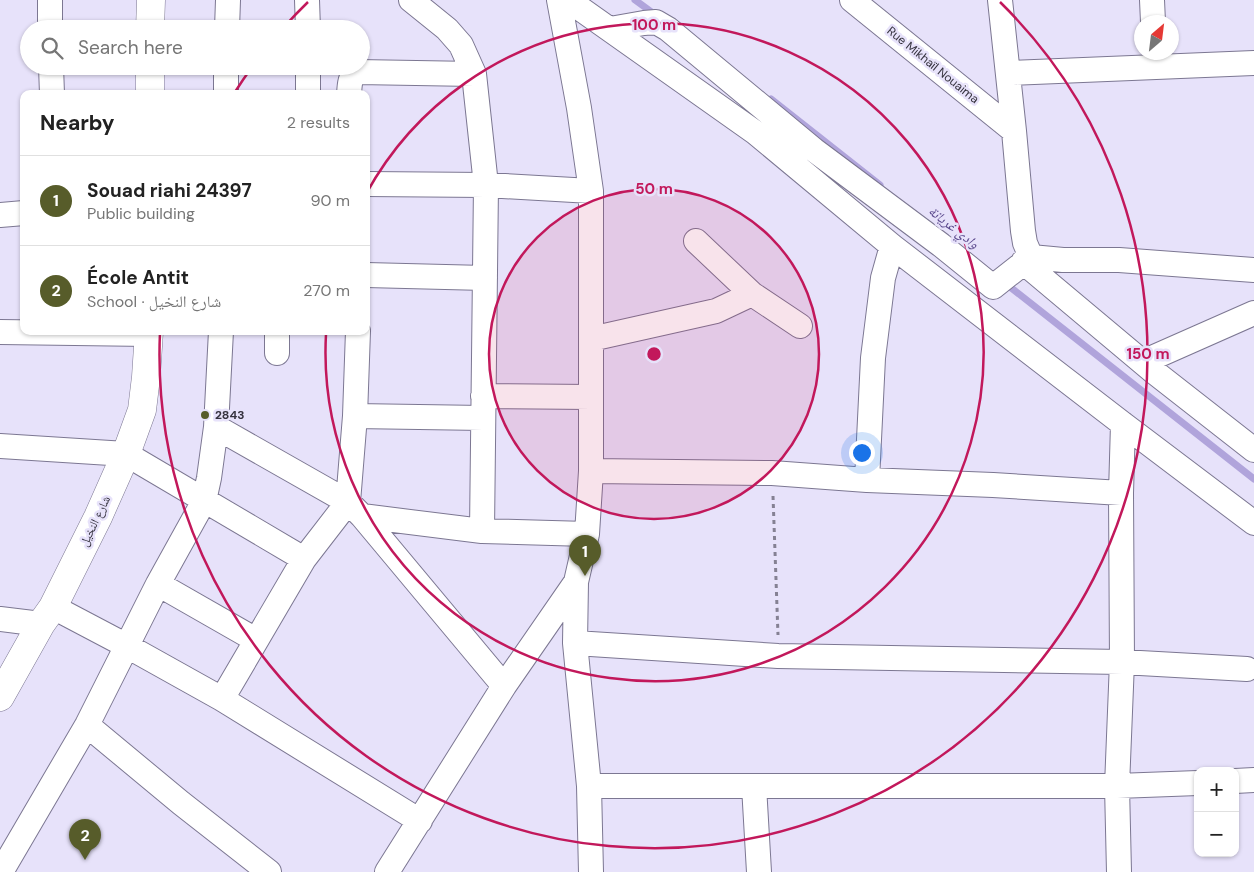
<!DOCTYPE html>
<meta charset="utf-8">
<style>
:root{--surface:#fff;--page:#f6f6f6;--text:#222;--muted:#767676;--line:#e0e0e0;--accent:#575c2a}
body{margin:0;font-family:"DM Sans","Noto Naskh Arabic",sans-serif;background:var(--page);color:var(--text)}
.controls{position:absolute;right:15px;bottom:15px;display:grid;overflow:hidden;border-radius:10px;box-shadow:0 1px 4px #0004}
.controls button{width:45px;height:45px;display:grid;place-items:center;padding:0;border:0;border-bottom:1px solid var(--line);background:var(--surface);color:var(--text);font:25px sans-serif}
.compass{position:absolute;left:1134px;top:15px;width:45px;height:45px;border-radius:50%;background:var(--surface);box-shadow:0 1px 4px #0004;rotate:28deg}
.you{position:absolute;left:861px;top:452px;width:18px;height:18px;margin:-12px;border:4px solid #fff;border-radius:50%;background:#1a73e8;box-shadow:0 0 0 8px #1a73e833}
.badge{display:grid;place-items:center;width:32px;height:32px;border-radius:50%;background:var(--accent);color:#fff;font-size:16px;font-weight:700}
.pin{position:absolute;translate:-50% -41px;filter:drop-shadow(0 1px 2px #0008)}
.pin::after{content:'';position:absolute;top:26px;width:18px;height:15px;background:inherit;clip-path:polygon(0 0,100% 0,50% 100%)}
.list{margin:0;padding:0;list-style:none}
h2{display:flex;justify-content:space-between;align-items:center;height:65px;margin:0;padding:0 20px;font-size:21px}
h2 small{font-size:16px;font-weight:400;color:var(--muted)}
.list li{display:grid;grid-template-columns:32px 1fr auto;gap:15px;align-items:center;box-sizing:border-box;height:90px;padding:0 20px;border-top:1px solid var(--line)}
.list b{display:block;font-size:19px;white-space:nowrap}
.list p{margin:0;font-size:16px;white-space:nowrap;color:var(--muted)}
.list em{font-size:16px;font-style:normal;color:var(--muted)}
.icon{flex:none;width:28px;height:28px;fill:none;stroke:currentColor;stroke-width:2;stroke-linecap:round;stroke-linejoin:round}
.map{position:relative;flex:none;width:1254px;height:872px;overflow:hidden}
.search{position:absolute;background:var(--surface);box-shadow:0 1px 4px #0004;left:20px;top:20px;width:350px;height:55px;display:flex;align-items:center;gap:12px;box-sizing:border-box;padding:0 18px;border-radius:28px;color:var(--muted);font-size:19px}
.panel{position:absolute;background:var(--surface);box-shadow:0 1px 4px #0004;left:20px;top:90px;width:350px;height:245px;border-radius:10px}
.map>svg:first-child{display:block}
</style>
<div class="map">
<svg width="1254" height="872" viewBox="0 0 1254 872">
<rect width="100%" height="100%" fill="#e7e2fa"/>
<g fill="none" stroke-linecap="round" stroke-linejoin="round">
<path stroke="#b0a4db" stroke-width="7" d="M635,0L657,16
M771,99L880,185
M1005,283L1254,479"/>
<defs>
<path id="minor" d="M50,0V29
M307,0L308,29
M411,0L447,29L461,45L474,74L486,185L482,531
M559,0L579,108L591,191V471L587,534L576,582L575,643L589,786L591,872
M568,0L756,133L892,246L1123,424L1254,523
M852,0L1014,131
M1000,0L1014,131L1023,231L1025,243L1031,257L1063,260H1119L1254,270
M1152,0L1153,22
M227,29L228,0
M610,29L644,23L656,22L668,29L814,150L941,245L993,287L1031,257
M51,66L52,94
M308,66V94
M1008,73L1254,63
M226,94V66
M349,94C350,84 349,77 358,72L474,74
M366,184L486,185L591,191
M0,215L24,213
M696,241L752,294L800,326
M1023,262L1153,371L1254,450
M366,275L485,278
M0,332L149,334
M591,339L716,311L752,294
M277,353V331
M1143,362L1254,313
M483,396L591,397
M355,416L483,418
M216,427L348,502L362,516L504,686
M0,446L126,454L304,559
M591,471L772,473L867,480L993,485L1121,493
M867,480L873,358L883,278L892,246
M362,516L482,531L587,534
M158,584L256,640
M53,607L127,646L222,699L420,821
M0,619L41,624
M575,643L778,656L1122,662L1247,669
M222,699L304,559L348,502L355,416L358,331
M87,725L181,803L269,872
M1235,781L1254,780
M589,786H1117L1198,783
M754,786L759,872
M1,872L87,725L158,584L204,501L209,478L216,427L221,331
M387,872L504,686L576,582
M1119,872L1117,786L1122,662L1121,493L1123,424"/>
<path id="secondary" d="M150,29L151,0
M150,94V66
M0,697L41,624L53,607L98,517L126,454L142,410L146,377L149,331"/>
</defs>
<use href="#minor" stroke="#7c7792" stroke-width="26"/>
<use href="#secondary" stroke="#7c7792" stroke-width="29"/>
<path stroke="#858193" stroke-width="3" stroke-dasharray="4 4" stroke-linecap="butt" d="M773,496L778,635"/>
<use href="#minor" stroke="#fff" stroke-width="24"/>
<use href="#secondary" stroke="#fff" stroke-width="28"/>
</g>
<circle cx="654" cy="354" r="165" fill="#c2185b" fill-opacity=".12"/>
<g fill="none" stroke="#c2185b" stroke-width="2.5">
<circle cx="654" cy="354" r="165"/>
<path d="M366 194A329 329 0 1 1 326 334"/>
<path d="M235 92A494 494 0 0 1 252 67M284 27A494 494 0 0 1 308 2M1000 2A494 494 0 1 1 160 332"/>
</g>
<circle fill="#575c2a" stroke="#e7e2fa" stroke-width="2" cx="205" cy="415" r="5"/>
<g text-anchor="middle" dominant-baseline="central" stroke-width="5" stroke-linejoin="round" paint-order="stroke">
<g font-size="12" fill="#35323e" stroke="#e7e2fa">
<text transform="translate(933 65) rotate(39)">Rue Mikhaïl Nouaima</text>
<text transform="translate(95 521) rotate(-64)">شارع النخيل</text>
</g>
<g font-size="12" font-weight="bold" fill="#35323e" stroke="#e7e2fa" text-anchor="start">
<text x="215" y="415">2843</text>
</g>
<g font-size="14" font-style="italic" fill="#5b498d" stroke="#e7e2fa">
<text transform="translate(954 227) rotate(38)">وادي غريانة</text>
</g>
</g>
<circle cx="654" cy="354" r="8" fill="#c2185b" stroke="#e7e2fa" stroke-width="2.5"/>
<g font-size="15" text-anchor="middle" font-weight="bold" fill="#c2185b" stroke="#e7e2fa" stroke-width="5" stroke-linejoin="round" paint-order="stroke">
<text x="654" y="30">100 m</text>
<text x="654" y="194">50 m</text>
<text x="1148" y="359">150 m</text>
</g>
</svg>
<div class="controls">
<button>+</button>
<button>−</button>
</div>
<svg class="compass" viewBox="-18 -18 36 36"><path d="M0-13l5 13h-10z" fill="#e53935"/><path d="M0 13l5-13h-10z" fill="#767676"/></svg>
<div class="you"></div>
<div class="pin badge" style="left:585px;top:576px">1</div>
<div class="pin badge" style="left:85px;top:860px">2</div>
<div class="search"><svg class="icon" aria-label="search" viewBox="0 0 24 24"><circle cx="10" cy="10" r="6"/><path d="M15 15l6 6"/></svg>Search here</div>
<section class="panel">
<h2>Nearby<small>2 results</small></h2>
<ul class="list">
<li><span class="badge">1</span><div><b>Souad riahi 24397</b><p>Public building</p></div><em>90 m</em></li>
<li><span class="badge">2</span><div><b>École Antit</b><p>School · شارع النخيل</p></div><em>270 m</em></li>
</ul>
</section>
</div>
